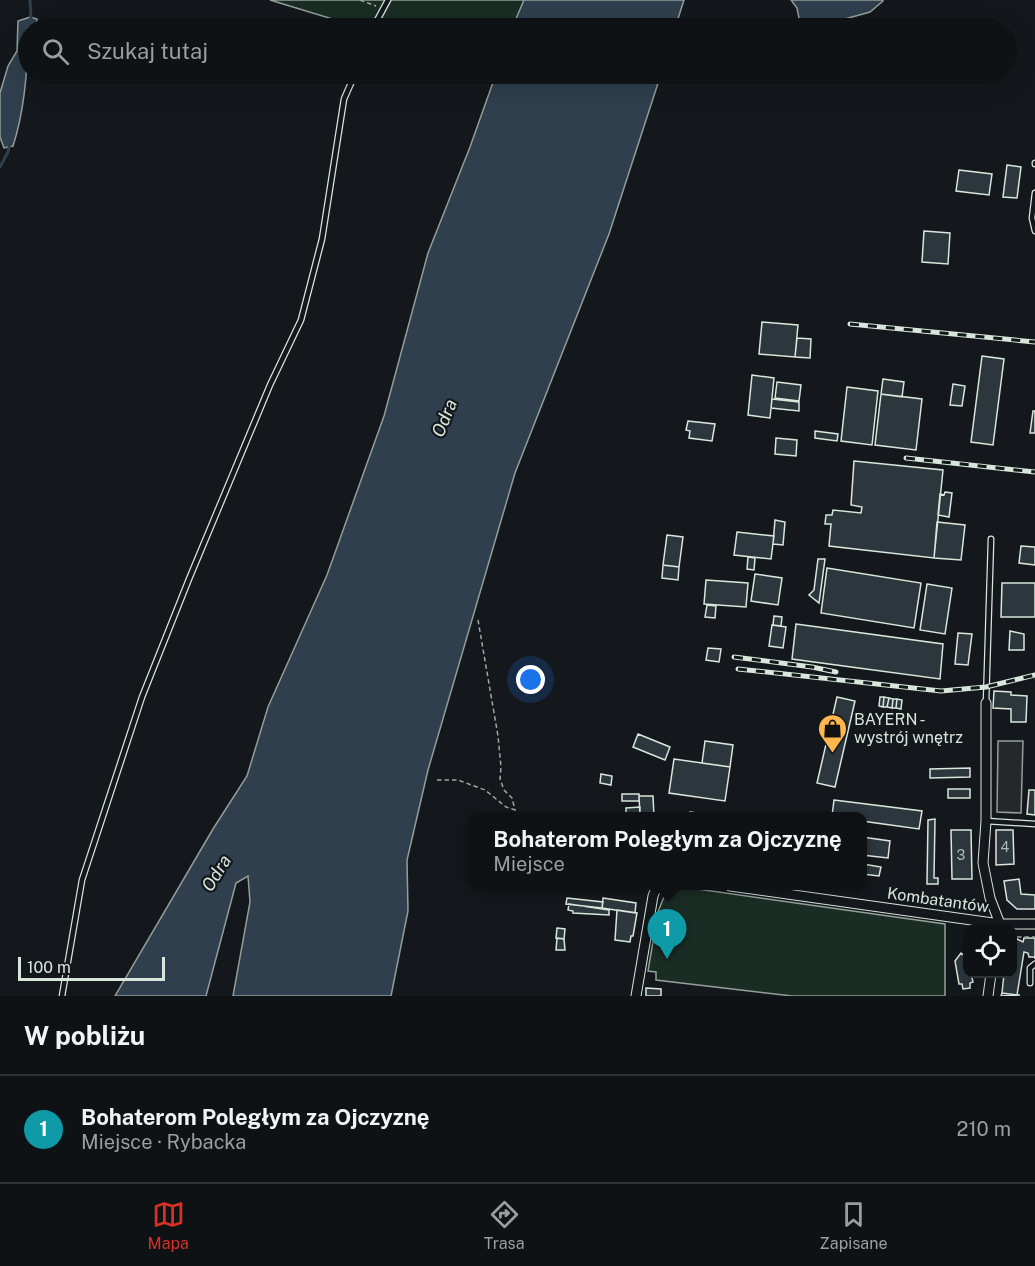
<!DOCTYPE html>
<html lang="pl">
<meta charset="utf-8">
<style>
:root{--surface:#0f1215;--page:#1d2022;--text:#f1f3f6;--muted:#9b9ea0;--line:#2f3234;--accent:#d93025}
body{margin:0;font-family:"Public Sans",sans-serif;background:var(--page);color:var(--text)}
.controls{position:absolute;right:18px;bottom:18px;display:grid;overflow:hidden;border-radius:12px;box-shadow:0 6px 24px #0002}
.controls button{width:54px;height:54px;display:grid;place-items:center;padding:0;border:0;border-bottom:2px solid var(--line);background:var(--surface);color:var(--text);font:30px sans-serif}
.scale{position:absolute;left:18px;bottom:15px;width:147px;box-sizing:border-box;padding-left:6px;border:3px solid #d8e6dc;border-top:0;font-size:16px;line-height:21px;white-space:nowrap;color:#d8e6dc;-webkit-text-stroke:4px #14181c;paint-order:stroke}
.you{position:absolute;left:531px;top:680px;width:21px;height:21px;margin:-15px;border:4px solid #fff;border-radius:50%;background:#1a73e8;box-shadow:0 0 0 9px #1a73e833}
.badge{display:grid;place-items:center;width:39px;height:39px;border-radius:50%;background:var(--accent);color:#fff;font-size:20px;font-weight:700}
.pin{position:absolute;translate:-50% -50px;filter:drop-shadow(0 2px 3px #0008)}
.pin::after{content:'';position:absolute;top:32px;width:21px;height:18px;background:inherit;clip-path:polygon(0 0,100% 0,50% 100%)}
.popup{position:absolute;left:468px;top:812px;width:399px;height:78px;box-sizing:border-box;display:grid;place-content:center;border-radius:12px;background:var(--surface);filter:drop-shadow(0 2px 4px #0005);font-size:20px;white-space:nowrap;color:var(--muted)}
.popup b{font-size:22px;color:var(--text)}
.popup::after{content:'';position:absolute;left:50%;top:100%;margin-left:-12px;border:12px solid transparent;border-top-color:var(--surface)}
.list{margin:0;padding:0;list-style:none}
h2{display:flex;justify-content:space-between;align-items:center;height:78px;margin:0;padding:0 24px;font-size:26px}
h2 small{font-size:20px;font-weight:400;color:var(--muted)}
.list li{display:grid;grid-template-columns:39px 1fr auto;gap:18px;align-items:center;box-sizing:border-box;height:108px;padding:0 24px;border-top:2px solid var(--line)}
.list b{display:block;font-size:22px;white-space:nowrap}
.list p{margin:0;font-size:20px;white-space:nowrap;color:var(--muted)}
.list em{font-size:20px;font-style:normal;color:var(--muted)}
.icon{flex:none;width:33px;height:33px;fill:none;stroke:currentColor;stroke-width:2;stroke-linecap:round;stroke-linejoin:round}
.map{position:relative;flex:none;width:1035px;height:996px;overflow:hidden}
.search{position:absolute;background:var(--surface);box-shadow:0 6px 24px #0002;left:18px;right:18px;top:18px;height:66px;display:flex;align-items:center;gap:15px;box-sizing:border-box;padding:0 21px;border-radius:33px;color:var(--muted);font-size:22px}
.sheet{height:186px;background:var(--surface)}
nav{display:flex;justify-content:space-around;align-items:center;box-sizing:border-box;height:84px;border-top:2px solid var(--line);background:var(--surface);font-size:16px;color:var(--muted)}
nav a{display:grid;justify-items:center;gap:3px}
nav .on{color:var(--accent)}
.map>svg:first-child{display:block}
</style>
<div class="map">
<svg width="1035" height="996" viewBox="0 0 1035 996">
<rect width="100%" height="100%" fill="#14181c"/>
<path fill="#1a2d24" stroke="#939e99" stroke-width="1.5" d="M270,0H538L520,28H362Z
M676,886L945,924V996H792L656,980V972L648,971L658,912L667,889Z"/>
<path fill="#24282b" stroke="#939e99" stroke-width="1.5" d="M998,741H1023L1021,813L997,812Z"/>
<path fill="#2f3f4d" stroke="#939e99" stroke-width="1.5" d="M524,0H684L675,28H512Z
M791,0H883V1L870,12L845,19L836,28H801L797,8Z
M30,17L37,19L36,28H28C28,67 25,109 13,146L4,148L0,137V93L8,66L17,51L18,21Z
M496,74H661L609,234L515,473L428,770L407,860L408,911L391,996H233L250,902L248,876L236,883L206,996H115L213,829L247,776L268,707L327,575L384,416L428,253L470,147Z"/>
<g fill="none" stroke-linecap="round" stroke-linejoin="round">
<path stroke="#2f3f4d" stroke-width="3" d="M30,0L31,19
M0,167L8,152L10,144"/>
</g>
<path fill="#2c363c" stroke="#d8e6dc" stroke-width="1.5" d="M1007,165L1021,167L1017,198L1003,197Z
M959,170L992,174L989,195L956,191Z
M924,231L950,233L948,264L922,262Z
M762,322L798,325L795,357L759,354Z
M797,338L811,339L810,358L795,357Z
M982,356L1004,359L993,445L971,442Z
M752,375L774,378L770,418L748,415Z
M883,379L904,382L902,397L881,394Z
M777,382L801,385L799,401L775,398Z
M953,384L965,386L962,406L950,405Z
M847,387L878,391L872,445L841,441Z
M881,394L922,399L916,450L875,445Z
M772,399L799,402V411L771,408Z
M1033,411H1035V433H1030Z
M688,421L715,424L712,441L689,438L690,431L686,430Z
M815,431L838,434L837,441L815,438Z
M776,438L797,440L796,456L775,454Z
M854,461L943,470L934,558L829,546L831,524H825L826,515H832L833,510L861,513L862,507L851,505Z
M945,492L952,493L949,517L938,515L940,494L944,495Z
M775,520L785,522L783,545L773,544Z
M937,522L965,525L961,560L934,558Z
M737,532L774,536L771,559L734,555Z
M667,535L683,537L679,567L663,565Z
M1021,546L1035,547V565L1019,563Z
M748,557L755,558L754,570L747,569Z
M818,559H825L819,603L809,595L814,590Z
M663,565L679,567L678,580L662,578Z
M827,568L921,583L914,628L821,613Z
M755,574L782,578L778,605L751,601Z
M706,580L748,583L746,607L704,604Z
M1002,583H1035V617H1001Z
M927,584L952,588L945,634L920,630Z
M707,605L716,606L715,618L705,617Z
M774,616L782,617L781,626L773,625Z
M796,624L943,644L940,679L792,659Z
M772,625L786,627L783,648L769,646Z
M1010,631L1024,634V650H1009Z
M958,633L972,634L968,665L955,664Z
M708,648L721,649L719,662L706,660Z
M994,691L1011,692V695L1027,696L1026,722H1011V709L993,708Z
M837,697L855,701L835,787L817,783Z
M880,697H884L883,707L879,706Z
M884,697L889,698L887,707H883Z
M889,698L893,699L892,708L887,707Z
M893,699H897L896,708H892Z
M897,699L902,700L901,709L896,708Z
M638,734L670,747L665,760L633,747Z
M705,741L733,745L730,767L702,763Z
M674,759L730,767L725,801L669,793Z
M970,768V777L930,778V769Z
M601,774L612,776L611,785L600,783Z
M948,789H970V798H948Z
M1029,790H1035V815L1027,814Z
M622,794H639V801H622Z
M639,796H653L654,816H640Z
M834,800L922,811L919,829L862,821V816H832Z
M640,807V816H626V808Z
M690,812L720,816H678L679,814L689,815Z
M935,819L934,878H938V884H927L928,820Z
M951,830H971L972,879H952Z
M996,830H1013L1014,864L996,865Z
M862,837L890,841L888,858L862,855Z
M863,864L881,867L879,876L862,874Z
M1019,879L1021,894L1035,895V909H1017L1007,900L1004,881Z
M567,898L603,902L602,908L566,904Z
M603,898L636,903L635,913L602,908Z
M569,904L609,910V915L573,913V911L568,910Z
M617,910L637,913L633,936H631L630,942L615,940Z
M557,928L565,929L564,939L556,938Z
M557,938L564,939L565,950H556Z
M1024,938H1035V959V957H1029L1028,953L1024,952L1017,995L1002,993L1004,974H1012L1013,943L1017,939L1023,942Z
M961,953L968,959V974H971L973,982L970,983V988L963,989L962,984H959L955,961Z
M646,988L661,989V996H646Z
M1002,993L1017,995H1020L1001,996Z"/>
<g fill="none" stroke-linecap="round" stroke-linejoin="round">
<defs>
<path id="service" d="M373,28L388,0
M1035,163V164
M1035,193L1032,218L1035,231
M986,703L991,539
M986,821L1035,824
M1030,983V968L1035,964
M62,996L82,880L142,697L189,579L270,385L301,320L322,239L344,99L355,74"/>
<path id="minor" d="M986,703V821L983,863L990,898L1000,924
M730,886L1000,924H1035
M636,996L653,896L657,886
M988,996L991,974"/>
</defs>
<use href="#service" stroke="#d8e6dc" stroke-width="7"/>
<use href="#minor" stroke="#d8e6dc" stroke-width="11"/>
<path stroke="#9da8a2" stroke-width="1.5" stroke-dasharray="4.5 3" stroke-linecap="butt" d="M360,0L376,6
M478,620L498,736L501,767L500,779L504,790L512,798L515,810
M437,780H458L485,790L506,807L515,810L520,816
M1017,937H1035"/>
<use href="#service" stroke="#14181c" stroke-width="4.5"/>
<use href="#minor" stroke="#14181c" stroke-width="9"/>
<defs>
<path id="rail" d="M850,324L1035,342
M906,458L1035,472
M734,657L812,667L836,672
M738,669L941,691L986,687L1035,675"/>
</defs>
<use href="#rail" stroke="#d8e6dc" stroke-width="5"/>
<use href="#rail" stroke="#14181c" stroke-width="3" stroke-dasharray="9" stroke-linecap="butt"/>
</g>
<defs>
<symbol id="shop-pin" viewBox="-11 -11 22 30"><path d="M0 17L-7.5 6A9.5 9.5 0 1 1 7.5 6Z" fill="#ffb74d" stroke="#14181c"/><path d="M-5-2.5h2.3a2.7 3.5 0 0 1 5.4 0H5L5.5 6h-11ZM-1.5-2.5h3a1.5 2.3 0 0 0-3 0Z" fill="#111"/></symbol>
</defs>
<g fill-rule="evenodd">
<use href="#shop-pin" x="816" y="712" width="33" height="45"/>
</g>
<g text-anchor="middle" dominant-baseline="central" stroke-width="4.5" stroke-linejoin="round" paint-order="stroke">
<g font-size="14" fill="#adbab4">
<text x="1005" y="847">4</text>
<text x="961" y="855">3</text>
</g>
<g font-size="16" fill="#d8e6dc" stroke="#14181c" text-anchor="start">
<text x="854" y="719">BAYERN -<tspan x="854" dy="18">wystrój wnętrz</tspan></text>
</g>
<g font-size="16" fill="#d8e6dc" stroke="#14181c">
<text transform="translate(938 900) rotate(8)">Kombatantów</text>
</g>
<g font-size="18" font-style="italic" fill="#d8e6dc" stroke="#14181c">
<text transform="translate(444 418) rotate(-68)">Odra</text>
<text transform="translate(216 873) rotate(-58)">Odra</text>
</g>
</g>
</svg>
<div class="controls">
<button><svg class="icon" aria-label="locate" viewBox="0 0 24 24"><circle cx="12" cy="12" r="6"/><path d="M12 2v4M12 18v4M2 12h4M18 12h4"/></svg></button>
</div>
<div class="scale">100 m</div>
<div class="you"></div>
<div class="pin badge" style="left:667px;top:959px;background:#0f9aa8">1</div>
<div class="popup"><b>Bohaterom Poległym za Ojczyznę</b>Miejsce</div>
<div class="search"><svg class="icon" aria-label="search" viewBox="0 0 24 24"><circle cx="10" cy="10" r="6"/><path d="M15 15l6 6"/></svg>Szukaj tutaj</div>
</div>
<section class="sheet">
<h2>W pobliżu<small></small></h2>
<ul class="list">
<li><span class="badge" style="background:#0f9aa8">1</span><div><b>Bohaterom Poległym za Ojczyznę</b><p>Miejsce · Rybacka</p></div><em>210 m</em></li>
</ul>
</section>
<nav>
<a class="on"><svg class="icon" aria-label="map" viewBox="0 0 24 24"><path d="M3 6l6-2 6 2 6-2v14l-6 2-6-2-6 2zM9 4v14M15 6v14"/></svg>Mapa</a>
<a><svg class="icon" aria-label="directions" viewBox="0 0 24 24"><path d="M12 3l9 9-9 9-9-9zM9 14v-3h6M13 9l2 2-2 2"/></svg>Trasa</a>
<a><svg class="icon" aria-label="saved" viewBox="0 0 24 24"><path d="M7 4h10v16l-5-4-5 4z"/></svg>Zapisane</a>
</nav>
